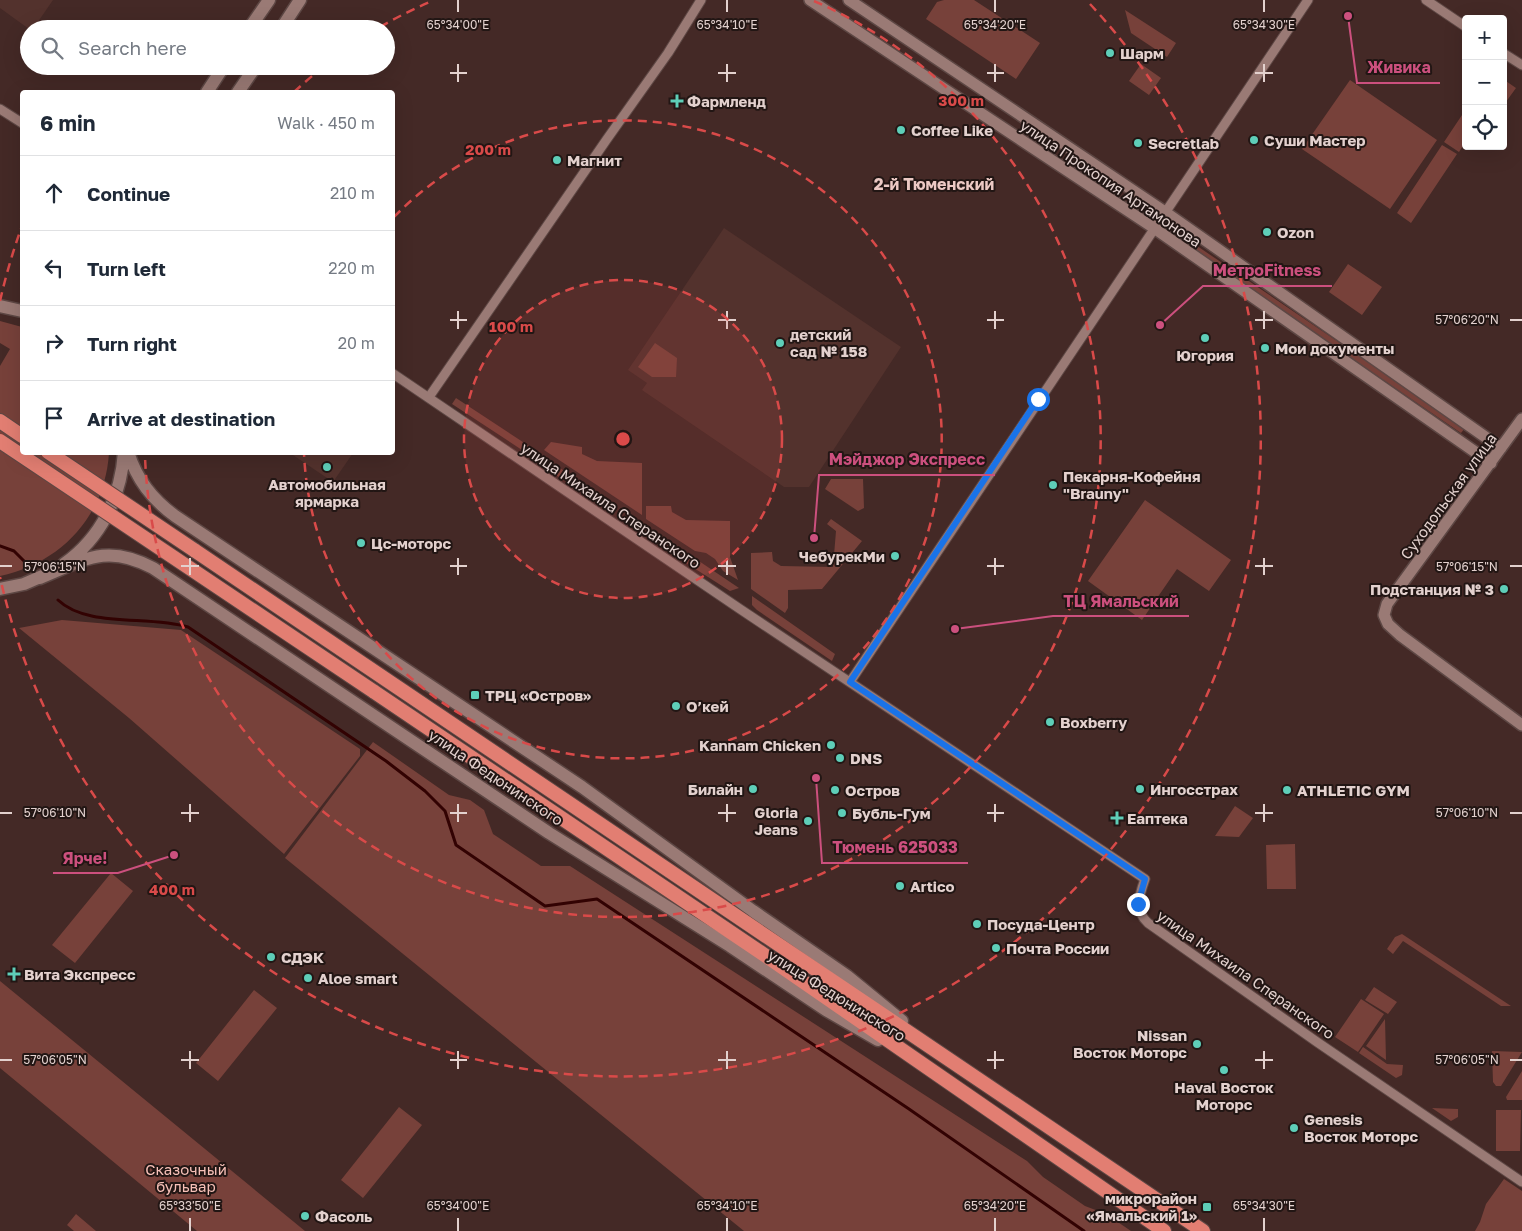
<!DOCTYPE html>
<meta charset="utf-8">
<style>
:root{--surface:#fff;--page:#f2f2f3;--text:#1f2937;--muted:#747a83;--line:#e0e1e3}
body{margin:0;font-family:"Golos Text",sans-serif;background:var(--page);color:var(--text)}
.controls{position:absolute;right:15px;top:15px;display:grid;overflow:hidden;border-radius:5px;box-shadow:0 5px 20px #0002}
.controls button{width:45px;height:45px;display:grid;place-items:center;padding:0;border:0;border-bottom:1px solid var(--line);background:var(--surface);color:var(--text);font:25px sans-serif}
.stop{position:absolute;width:15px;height:15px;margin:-11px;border:4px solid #1a73e8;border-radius:50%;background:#fff}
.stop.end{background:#1a73e8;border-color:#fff;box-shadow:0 1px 5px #0008}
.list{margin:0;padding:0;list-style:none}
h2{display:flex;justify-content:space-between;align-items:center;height:65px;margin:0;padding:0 20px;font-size:21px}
h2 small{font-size:16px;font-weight:400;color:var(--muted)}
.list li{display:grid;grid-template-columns:32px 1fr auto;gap:15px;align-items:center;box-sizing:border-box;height:75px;padding:0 20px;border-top:1px solid var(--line)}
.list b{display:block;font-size:19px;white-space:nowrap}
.list em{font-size:16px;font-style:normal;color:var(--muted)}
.icon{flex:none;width:28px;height:28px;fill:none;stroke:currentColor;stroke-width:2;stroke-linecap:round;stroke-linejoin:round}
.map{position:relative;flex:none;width:1522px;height:1231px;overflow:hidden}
.search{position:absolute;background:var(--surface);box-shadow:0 5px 20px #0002;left:20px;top:20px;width:375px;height:55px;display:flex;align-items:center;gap:12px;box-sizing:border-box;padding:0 18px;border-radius:28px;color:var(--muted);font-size:19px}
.panel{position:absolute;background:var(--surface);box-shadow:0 5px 20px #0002;left:20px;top:90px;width:375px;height:365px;border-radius:5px}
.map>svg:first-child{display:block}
</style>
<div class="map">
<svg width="1522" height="1231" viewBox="0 0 1522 1231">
<rect width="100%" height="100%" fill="#442926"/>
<path fill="#53322d" d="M0,0H53L33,29H29L0,8Z
M724,228L901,347L809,487H784L642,390L647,383L628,370Z
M290,453H353L333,482Z"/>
<path fill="#77413a" d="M944,0H974L1040,43L1016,79L926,19L937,2Z
M1125,10L1176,43L1167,57L1131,33Z
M1141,64L1161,78L1149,95L1129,81Z
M1503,79L1516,88L1503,106Z
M1350,80L1437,140L1390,209L1302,149Z
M1466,99V141L1459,152L1444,142L1464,112L1462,104Z
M1442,145L1457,154L1411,223L1397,213Z
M1178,233L1465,428L1461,433L1175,238Z
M1348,264L1382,287L1362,315L1329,292Z
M0,321L22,327V452L109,453C105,516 61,563 0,576V366L10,349L0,343Z
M655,343L677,358L676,377H652L638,367Z
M456,398L532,448L522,450L452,404Z
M551,442L582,447V454L597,461L642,463V515L544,450Z
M542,455L592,491L579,490L545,468Z
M831,479H863L864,508L858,511L825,489Z
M1145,500L1231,560L1209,591L1177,569L1142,620L1088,581Z
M646,506H671L672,512L686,520L730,521V557L738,580L723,571L715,559L706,553L695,551L646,519Z
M831,519L862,541L822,589L788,590V608L785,613L751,589V553L772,552L773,561L781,566L833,567L836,531L827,524Z
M684,551L739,588L730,591L686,563Z
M752,596L835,654L832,661L757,610L752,605Z
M62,620L181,630L360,749V756L284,854L129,718L19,628Z
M373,742L449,795L470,800L484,810L493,834L541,866H570L1027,1161L1043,1177L1085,1206L1106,1214L1131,1231H744L285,858Z
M1235,806L1253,818L1239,837L1215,836Z
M1295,844L1296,889H1267L1266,845Z
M111,873L133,891L75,963L52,945Z
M1402,934L1511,1006H1501L1403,941L1393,954L1387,949L1395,937Z
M0,981L305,1231H197L0,1068Z
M1374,987L1397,1002L1388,1014L1365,1000Z
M254,990L277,1008L218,1081L196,1063Z
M1361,999L1384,1014L1358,1052L1335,1037Z
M1385,1019L1386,1060L1366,1046Z
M1363,1047L1387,1064L1403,1065L1402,1075L1396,1078L1359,1053Z
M1492,1051L1522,1052L1501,1086H1496L1493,1082Z
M1522,1071V1100H1507L1506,1097Z
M399,1107L422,1125L363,1198L341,1180Z
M1432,1108L1458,1109V1117L1451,1121Z
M1496,1110H1521L1520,1151H1496Z
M1504,1179L1522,1191V1231H1475L1480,1222L1486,1204Z
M76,1214L96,1231H74L67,1225Z"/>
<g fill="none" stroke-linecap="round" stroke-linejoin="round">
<path stroke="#320202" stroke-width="3" d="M0,546L14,551L25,562
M58,600C87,628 149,615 188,627L386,761L425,791L445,811L456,845L545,906L597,899L909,1109L1084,1231"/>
<defs>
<path id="minor" d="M1426,0L1466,27
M1503,53L1522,65
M0,109L22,123
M392,373L740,609L1145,879C1139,896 1134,910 1148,923L1317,1042L1522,1182
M429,397L607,139L668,53L701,0
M850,682L1308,0"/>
<path id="tertiary" d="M810,0L1154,228L1491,463
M849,0L1165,212L1501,448
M1522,419L1387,604L1384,615L1388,624L1400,635L1522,725"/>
<path id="secondary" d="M249,29L269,0
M281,29L300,0
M207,92L224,66
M238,92L256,66
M0,306L22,311
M128,452C137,480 152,499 175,516L582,787L753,911L847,976L902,1021
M64,564C101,538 121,497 124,452
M40,578C84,560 106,543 153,568L549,833L730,946L826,1010L878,1040
M0,589L24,584L47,574"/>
<path id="trunk" d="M0,421L22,436
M194,550L1203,1231
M373,691L766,956L1164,1231"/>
</defs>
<use href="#minor" stroke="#5d4744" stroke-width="11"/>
<use href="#tertiary" stroke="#5d4744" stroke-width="14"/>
<use href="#secondary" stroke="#5d4744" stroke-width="15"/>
<use href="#trunk" stroke="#5d4744" stroke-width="16"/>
<use href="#minor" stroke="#9a7a75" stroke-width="9"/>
<use href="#tertiary" stroke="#9a7a75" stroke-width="11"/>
<use href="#secondary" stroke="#9a7a75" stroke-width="12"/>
<use href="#trunk" stroke="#e27e72" stroke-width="14"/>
<defs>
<path id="trunk-bridge" d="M0,441L373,691
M48,452L194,550"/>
</defs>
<use href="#trunk-bridge" stroke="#5d4744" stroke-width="16" stroke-linecap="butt"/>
<use href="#trunk-bridge" stroke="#e27e72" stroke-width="14"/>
</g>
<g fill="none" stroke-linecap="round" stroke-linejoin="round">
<path stroke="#1a73e8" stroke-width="6" d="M1038,399L850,682L1145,879L1138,904"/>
</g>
<path fill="none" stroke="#e3d1ce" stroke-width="2" d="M458,0V12M727,0V12M995,0V12M1264,0V12M458,64V82M727,64V82M995,64V82M1264,64V82M450,73H467M718,73H736M987,73H1004M1255,73H1273M458,311V329M727,311V329M995,311V329M1264,311V329M450,320H467M718,320H736M987,320H1004M1255,320H1273M1510,320H1522M190,558V575M458,558V575M727,558V575M995,558V575M1264,558V575M0,566H12M181,566H199M450,566H467M718,566H736M987,566H1004M1255,566H1273M1510,566H1522M190,804V822M458,804V822M727,804V822M995,804V822M1264,804V822M0,813H12M181,813H199M450,813H467M718,813H736M987,813H1004M1255,813H1273M1510,813H1522M190,1051V1069M458,1051V1069M727,1051V1069M995,1051V1069M1264,1051V1069M0,1060H12M181,1060H199M450,1060H467M718,1060H736M987,1060H1004M1255,1060H1273M1510,1060H1522M190,1218V1231M458,1218V1231M727,1218V1231M995,1218V1231M1264,1218V1231"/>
<circle cx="623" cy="439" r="159" fill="#d94a49" fill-opacity=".12"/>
<g fill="none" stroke="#d94a49" stroke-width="2.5" stroke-dasharray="9 6">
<circle cx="623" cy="439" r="159"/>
<path d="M394 217A319 319 0 1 1 304 453"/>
<path d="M294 92A478 478 0 0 1 322 68M380 27A478 478 0 0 1 432 1M814 1A478 478 0 1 1 145 456"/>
<path d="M0 301A638 638 0 0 1 22 226M1090 4A638 638 0 1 1 0 577"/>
</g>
<g fill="#5eceb8" stroke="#221614" stroke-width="2">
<circle cx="1110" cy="53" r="5"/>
<path d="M674.5 93.5h5v5h5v5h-5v5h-5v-5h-5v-5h5z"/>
<circle cx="901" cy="130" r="5"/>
<circle cx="1254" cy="140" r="5"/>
<circle cx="1138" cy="143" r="5"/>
<circle cx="557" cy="160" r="5"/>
<circle cx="1267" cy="232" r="5"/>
<circle cx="1205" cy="338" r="5"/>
<circle cx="780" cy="343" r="5"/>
<circle cx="1265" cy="348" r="5"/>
<circle cx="327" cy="467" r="5"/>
<circle cx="1053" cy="485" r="5"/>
<circle cx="361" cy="543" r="5"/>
<circle cx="895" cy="556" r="5"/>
<circle cx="1504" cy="589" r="5"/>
<rect x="470" y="690" width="10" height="10" rx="2.5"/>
<circle cx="676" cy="706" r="5"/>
<circle cx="1050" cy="722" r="5"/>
<circle cx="831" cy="745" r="5"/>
<circle cx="840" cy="758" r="5"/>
<circle cx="753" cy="789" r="5"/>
<circle cx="1140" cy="789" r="5"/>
<circle cx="835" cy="790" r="5"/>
<circle cx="1287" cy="790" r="5"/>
<circle cx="842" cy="813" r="5"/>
<path d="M1114.5 810.5h5v5h5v5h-5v5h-5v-5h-5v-5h5z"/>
<circle cx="808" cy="821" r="5"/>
<circle cx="900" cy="886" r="5"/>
<circle cx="977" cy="924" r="5"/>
<circle cx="996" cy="948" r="5"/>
<circle cx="271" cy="957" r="5"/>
<path d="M11.5 966.5h5v5h5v5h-5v5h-5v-5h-5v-5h5z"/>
<circle cx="308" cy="978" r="5"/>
<circle cx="1197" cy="1044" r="5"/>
<circle cx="1224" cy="1070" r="5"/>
<circle cx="1294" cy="1128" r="5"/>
<rect x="1202" y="1202" width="10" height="10" rx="2.5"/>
<circle cx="305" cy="1216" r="5"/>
</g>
<g text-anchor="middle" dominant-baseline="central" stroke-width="4" stroke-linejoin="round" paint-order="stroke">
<g font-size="15" font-weight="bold" fill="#e3d1ce" stroke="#221614" text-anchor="start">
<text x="1120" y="53">Шарм</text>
<text x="687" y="101">Фармленд</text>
<text x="911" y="130">Coffee Like</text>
<text x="1264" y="140">Суши Мастер</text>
<text x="1148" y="143">Secretlab</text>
<text x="567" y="160">Магнит</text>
<text x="1277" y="232">Ozon</text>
<text x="790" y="334">детский<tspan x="790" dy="17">сад № 158</tspan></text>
<text x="1275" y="348">Мои документы</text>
<text x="1205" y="355" text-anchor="middle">Югория</text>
<text x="1063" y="476">Пекарня-Кофейня<tspan x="1063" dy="17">"Brauny"</tspan></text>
<text x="327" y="484" text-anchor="middle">Автомобильная<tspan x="327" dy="17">ярмарка</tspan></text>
<text x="371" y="543">Цс-моторс</text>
<text x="885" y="556" text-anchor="end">ЧебурекМи</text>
<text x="1494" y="589" text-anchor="end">Подстанция № 3</text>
<text x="485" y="695">ТРЦ «Остров»</text>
<text x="686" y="706">О’кей</text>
<text x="1060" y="722">Boxberry</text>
<text x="821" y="745" text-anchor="end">Kannam Chicken</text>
<text x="850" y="758">DNS</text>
<text x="743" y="789" text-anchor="end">Билайн</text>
<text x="1150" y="789">Ингосстрах</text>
<text x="845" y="790">Остров</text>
<text x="1297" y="790">ATHLETIC GYM</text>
<text x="798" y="812" text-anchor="end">Gloria<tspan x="798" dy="17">Jeans</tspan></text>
<text x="852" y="813">Бубль-Гум</text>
<text x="1127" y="818">Еаптека</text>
<text x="910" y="886">Artico</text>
<text x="987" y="924">Посуда-Центр</text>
<text x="1006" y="948">Почта России</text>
<text x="281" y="957">СДЭК</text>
<text x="24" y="974">Вита Экспресс</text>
<text x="318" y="978">Aloe smart</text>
<text x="1187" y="1035" text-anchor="end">Nissan<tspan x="1187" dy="17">Восток Моторс</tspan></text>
<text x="1224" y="1087" text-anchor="middle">Haval Восток<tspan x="1224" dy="17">Моторс</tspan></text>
<text x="1304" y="1119">Genesis<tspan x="1304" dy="17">Восток Моторс</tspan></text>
<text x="1197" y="1198" text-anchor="end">микрорайон<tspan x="1197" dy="17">«Ямальский 1»</tspan></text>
<text x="315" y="1216">Фасоль</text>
</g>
<g font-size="15" fill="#e3d1ce" stroke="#221614">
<text transform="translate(1111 183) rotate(34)">улица Прокопия Артамонова</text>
<text transform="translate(1448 496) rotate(-54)">Суходольская улица</text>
<text transform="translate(611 505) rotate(34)">улица Михаила Сперанского</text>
<text transform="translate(496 777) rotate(34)">улица Федюнинского</text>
<text transform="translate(1246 974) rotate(35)">улица Михаила Сперанского</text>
<text transform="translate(837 995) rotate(32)">улица Федюнинского</text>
</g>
<g font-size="15" fill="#f7c0b7" stroke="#221614">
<text x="186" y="1169">Сказочный<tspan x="186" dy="17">бульвар</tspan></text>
</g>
<g font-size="16" font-weight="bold" fill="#ecc9c4" stroke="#221614">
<text x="934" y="184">2-й Тюменский</text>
</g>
</g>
<g font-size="12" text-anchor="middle" fill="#e3d1ce" stroke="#221614" stroke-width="4" stroke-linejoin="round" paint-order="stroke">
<text x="458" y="29">65°34'00"E</text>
<text x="727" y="29">65°34'10"E</text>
<text x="995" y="29">65°34'20"E</text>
<text x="1264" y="29">65°34'30"E</text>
<text x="1467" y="324">57°06'20"N</text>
<text x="55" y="571">57°06'15"N</text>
<text x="1467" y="571">57°06'15"N</text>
<text x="55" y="817">57°06'10"N</text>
<text x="1467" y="817">57°06'10"N</text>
<text x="55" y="1064">57°06'05"N</text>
<text x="1467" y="1064">57°06'05"N</text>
<text x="190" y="1210">65°33'50"E</text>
<text x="458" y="1210">65°34'00"E</text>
<text x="727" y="1210">65°34'10"E</text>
<text x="995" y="1210">65°34'20"E</text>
<text x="1264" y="1210">65°34'30"E</text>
</g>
<circle cx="623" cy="439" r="8" fill="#d94a49" stroke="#221614" stroke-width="2.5"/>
<g font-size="15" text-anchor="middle" font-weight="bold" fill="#d94a49" stroke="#221614" stroke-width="4" stroke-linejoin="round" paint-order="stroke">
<text x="961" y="106">300 m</text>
<text x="488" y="155">200 m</text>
<text x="511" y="332">100 m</text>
<text x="172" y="895">400 m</text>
</g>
<path fill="none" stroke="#cc507e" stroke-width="2" d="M1348 16L1357 83H1440M1160 325L1203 286H1332M814 538L819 475H995M955 629L1053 616H1189M816 778L822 863H968M174 855L118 873H53"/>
<g fill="#cc507e" stroke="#221614" stroke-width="2">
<circle cx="1348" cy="16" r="5"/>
<circle cx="1160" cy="325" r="5"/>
<circle cx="814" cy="538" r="5"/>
<circle cx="955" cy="629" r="5"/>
<circle cx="816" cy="778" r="5"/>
<circle cx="174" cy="855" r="5"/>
</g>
<g font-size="16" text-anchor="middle" font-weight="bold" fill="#cc507e" stroke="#221614" stroke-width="4" stroke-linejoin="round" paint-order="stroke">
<text x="1399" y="73">Живика</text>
<text x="1267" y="276">МетроFitness</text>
<text x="907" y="465">Мэйджор Экспресс</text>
<text x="1121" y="607">ТЦ Ямальский</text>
<text x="895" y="853">Тюмень 625033</text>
<text x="85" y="864">Ярче!</text>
</g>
</svg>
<div class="controls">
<button>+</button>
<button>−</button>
<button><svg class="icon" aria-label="locate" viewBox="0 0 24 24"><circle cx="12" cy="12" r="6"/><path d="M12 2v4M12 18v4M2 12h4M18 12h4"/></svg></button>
</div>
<div class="stop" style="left:1038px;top:399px"></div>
<div class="stop end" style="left:1138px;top:904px"></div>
<div class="search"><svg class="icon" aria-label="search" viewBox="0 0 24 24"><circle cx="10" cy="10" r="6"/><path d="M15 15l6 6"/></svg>Search here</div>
<section class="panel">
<h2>6 min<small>Walk · 450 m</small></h2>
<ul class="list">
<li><svg class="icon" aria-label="ahead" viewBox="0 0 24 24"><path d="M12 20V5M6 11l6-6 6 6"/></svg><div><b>Continue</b></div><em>210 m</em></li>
<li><svg class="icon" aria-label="left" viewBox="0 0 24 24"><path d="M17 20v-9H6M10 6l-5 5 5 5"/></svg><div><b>Turn left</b></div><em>220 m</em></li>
<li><svg class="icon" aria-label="right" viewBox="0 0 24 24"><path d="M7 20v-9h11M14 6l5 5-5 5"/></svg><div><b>Turn right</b></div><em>20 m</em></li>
<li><svg class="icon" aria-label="arrive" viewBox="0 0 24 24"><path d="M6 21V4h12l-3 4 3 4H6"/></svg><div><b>Arrive at destination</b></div></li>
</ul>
</section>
</div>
